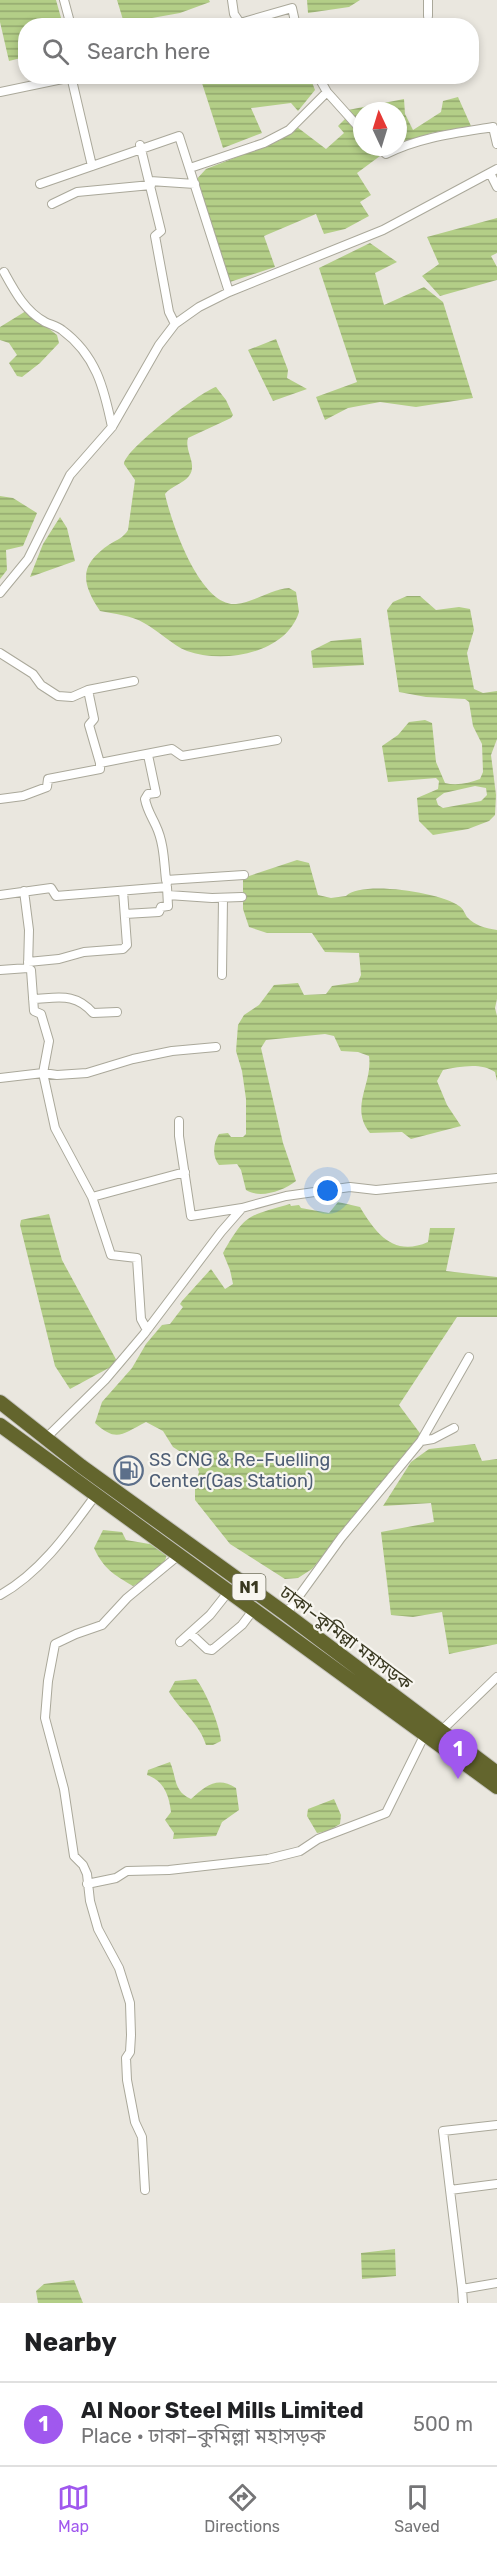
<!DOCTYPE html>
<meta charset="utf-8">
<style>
:root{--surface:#fff;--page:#f2f2f2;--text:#202124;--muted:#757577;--line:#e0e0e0;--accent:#a058ee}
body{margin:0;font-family:Rubik,"Noto Sans Bengali",sans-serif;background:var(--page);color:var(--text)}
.compass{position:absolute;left:353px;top:102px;width:54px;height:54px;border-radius:50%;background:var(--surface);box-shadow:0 3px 9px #0003;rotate:356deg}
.you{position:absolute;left:328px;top:1191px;width:21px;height:21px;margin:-15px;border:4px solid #fff;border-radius:50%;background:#1a73e8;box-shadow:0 0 0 9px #1a73e833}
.badge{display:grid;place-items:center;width:39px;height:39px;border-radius:50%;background:var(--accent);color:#fff;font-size:20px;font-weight:700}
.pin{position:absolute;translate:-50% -50px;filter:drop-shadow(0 2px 3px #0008)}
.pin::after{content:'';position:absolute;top:32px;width:21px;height:18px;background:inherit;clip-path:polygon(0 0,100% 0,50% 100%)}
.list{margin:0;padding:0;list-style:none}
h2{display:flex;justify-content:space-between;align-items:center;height:78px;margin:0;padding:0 24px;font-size:26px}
h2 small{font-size:20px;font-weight:400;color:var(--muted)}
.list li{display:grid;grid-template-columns:39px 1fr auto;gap:18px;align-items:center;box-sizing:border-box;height:84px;padding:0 24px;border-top:2px solid var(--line)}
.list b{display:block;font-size:22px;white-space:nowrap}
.list p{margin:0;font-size:20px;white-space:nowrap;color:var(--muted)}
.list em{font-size:20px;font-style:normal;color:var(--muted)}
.icon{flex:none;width:33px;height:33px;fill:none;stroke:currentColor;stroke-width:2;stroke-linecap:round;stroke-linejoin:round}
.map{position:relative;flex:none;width:497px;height:2303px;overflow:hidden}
.search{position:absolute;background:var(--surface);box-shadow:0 3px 9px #0003;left:18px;right:18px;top:18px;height:66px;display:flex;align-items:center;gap:15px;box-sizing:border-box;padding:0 21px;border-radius:24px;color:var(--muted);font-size:22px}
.sheet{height:162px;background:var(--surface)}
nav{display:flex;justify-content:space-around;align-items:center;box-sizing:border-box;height:84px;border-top:2px solid var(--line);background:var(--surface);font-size:16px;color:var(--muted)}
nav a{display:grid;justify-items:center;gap:3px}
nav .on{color:var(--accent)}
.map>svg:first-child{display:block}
</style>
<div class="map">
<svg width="497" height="2303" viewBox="0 0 497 2303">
<defs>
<pattern id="water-rules" width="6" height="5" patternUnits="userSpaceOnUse" patternTransform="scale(1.5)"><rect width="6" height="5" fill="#b3ce87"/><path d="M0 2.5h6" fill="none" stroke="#93a86e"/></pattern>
</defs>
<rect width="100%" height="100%" fill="#eae7df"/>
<path fill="url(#water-rules)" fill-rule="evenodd" d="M0,0H56L63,25L26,26L25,57L9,61L0,22Z
M117,0H209L210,2L180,13L124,23Z
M307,0H360L349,7L308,13Z
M200,77H310L315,90L298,111L291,103L251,108L262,133L223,148Z
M458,97L471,126L431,133L398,145V111H362V125L348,110L404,99L405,114L413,130L441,112L443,101Z
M346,118L362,136V147H372L380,156L357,173L371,195L360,202L369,216L345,229L324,234L316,214L264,236L275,267L230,282L194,182L206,169L280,140L297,127L326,149L344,133L338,126Z
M497,218V253L491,256L497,267V280L440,296L422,276L439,264L427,237Z
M370,243L397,262L375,273L384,305L424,287L443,302L473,398L416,407L380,402L348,408L325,420L316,397L357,382L319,268Z
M26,311L57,335L59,343L40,363L22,377L17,376L9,363L17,355L9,343L0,340V327Z
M276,339L288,370L287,378L307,389L273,401L248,350Z
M216,387L226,400L233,415L231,418L188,438C184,451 198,464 189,476C183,484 171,486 165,494C171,522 200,607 236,604C255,602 271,589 289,588L296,592L299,612C286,654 223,664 187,651C172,645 159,631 144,623C131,615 114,614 100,611C80,581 80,564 110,544C117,540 124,537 128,530L135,480L124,464C124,450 200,392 216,387Z
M0,496L13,498L37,513L23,546L6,550L7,570L0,579Z
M60,517L67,528L75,561L30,577L43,544Z
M407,596H420L436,610L459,607L470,609L474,630L467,653L474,689L483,693L497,691V739L491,755L496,795L495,815L489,821L468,829L433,835L419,821L417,798L438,789L439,781L436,778L388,782L382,746L398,735L409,722L425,720L432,723L436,762L445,783C457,786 469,783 480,779L483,772L482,744L473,726L469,702L465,699L426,697L399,692L387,610L393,602ZM475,786L486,788L487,795L481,801L443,808L438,805L436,799L444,793Z
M361,638L364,665L313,668L311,651L331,641Z
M297,860L309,863L318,895L331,898L346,896C362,880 442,893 459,906C463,908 465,914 467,917C475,926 486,928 497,930V999L495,1008L497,1016V1081L495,1072C480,1062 459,1067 443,1070L437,1081L447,1105L461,1126L411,1139L402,1132L370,1133C349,1107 373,1084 369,1056L358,1052L341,1051L334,1036L325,1034L266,1040L261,1048L283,1143L296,1181C283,1191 260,1199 246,1190L241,1170L237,1164L219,1165C212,1157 213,1143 219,1134L228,1133L231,1137H243L246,1134V1099L242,1071L236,1051L238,1025L244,1015L259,1005L274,985L298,983L304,995L326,994L332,986L358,982L361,975L359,953L325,952L312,933H267L249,927L243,909V878Z
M338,1202L360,1207C376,1234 394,1257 428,1242L430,1228H455L446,1271L497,1277V1317H457L399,1405L422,1436L312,1569L298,1578L285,1579L230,1544L195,1500V1485L199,1472L195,1461L173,1447L163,1431L146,1422C122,1434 117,1443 95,1423L102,1402L132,1368L146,1344L162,1325L170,1324L183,1307L180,1304L182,1301L211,1269L225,1289L233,1284L230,1270L223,1253C245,1214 248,1216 290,1204L291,1206L299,1205L301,1208L329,1213Z
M49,1214L62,1260L118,1363L70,1389L55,1366L20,1225L21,1220Z
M475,1444L482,1461L497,1459V1644L449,1654L442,1612L413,1617L391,1615L381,1532L434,1522L431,1503L383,1506L411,1462L429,1449Z
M103,1530L122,1532L126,1540L161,1546L167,1555L163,1566C151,1571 146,1580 133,1586C114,1575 103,1568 94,1548Z
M196,1679C206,1691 220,1726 221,1741L213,1745H206C200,1724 180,1710 169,1692L175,1681Z
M170,1762C177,1778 173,1791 191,1799C206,1786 217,1776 236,1788L239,1810L222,1822L216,1836L173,1839L174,1833L165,1820L171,1812C169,1795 164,1781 147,1775L148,1770Z
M334,1799L341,1815L340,1824L328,1831L317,1833L307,1816L308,1809Z
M395,2249L396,2276L362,2279L361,2253Z
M74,2280L83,2303H38L36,2291L44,2284Z"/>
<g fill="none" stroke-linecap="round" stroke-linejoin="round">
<defs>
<path id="street" d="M64,0L71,26
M232,0L234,14L240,23L292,8L296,26
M428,16V0
M71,76L92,166
M0,92L72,77
M327,92L362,131
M140,145L161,231L155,236L169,312L175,324
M378,147L386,154C420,137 456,133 493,127L497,144
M190,168L264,143L289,130L327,92L318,76
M490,173L497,187
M150,181L195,184
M40,184L179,136L229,292
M52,204L77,192L151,185
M4,272C15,292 25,311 45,322C51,325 57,326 62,330C96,355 104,388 112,427
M0,593L28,559L70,475L112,427L159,345L175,324L199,307L229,292L383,230L497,169
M0,653L33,674L41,685L58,696L72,697L88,690L134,681
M88,690L94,719L89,725L100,763
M148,755L156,793L148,794L145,799C147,810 152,817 156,826C164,843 164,862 166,880
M0,799L23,796L47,787L48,779L100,769V763L172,749L182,756L277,740
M167,883L166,880L244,875
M24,891L29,930L28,968L31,970L34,1011L41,1014L49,1041L43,1073L55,1128L92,1197L111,1255L137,1258L141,1319L147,1330
M0,895L51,888L56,896L167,887L168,906L161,907L159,912L125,914
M168,895L212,898L242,897
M28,962L59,959L84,952L123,949L127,945L123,891
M0,970L28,968
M222,975L223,898
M33,999C58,998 75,992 93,1013L117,1012
M0,1078L43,1073L57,1075L87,1073L133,1059L172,1051L216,1047
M179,1121V1136L191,1216L242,1208
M92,1197L185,1172
M46,1438L105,1380L144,1334L221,1232L242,1208L286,1196L350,1187L376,1190L497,1178
M421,1441L469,1357
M0,1595C40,1573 68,1533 95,1496
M286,1614L341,1538L421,1441L433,1439L454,1428
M191,1634L207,1649L212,1650L242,1625L254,1609
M180,1642L210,1615L229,1591
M440,1732L497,1677
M87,1884L116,1878L127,1871L169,1870L268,1859L300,1851L318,1839L386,1813L425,1734
M497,2125L443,2131L450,2190L497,2184
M145,2190L142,2137L135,2122L127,2080L126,2058L130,2052L131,2035L130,2003L119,1968L98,1929L90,1901L87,1874L83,1865L74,1856L64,1789L45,1718L48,1681L55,1644L76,1634L102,1625L127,1598L179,1555
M450,2190L462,2289L497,2283
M462,2289L463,2303"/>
<path id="highway" d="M0,1402L81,1466L286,1614L497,1773
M0,1425L497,1787"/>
</defs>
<use href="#street" stroke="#aaa89a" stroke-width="10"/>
<use href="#highway" stroke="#c4c3bc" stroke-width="16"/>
<use href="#street" stroke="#fff" stroke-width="8"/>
<use href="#highway" stroke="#63652d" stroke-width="14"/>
</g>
<defs>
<symbol id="fuel-ring" viewBox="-11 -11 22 22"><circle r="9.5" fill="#f7f5ef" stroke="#5c6f8a" stroke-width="1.5"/><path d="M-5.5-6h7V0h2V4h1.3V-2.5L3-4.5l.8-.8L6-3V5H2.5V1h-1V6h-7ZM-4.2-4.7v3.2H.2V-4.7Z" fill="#5c6f8a"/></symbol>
</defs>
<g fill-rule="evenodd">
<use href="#fuel-ring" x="112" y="1454" width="33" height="33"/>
</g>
<g text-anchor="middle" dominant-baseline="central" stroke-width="4.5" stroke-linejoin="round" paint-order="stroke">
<rect fill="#f7f5ef" stroke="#72715e" stroke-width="1.5" x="232.5" y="1574" width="33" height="26" rx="4.5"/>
<g font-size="16" font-weight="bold" fill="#393820">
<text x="249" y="1587">N1</text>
</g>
<g font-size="18" fill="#4e5e75" stroke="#f7f5ef" text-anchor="start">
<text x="149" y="1460">SS CNG &amp; Re-Fuelling<tspan x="149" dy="21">Center(Gas Station)</tspan></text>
</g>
<g font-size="18" fill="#393820" stroke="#f7f5ef">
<text transform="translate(346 1638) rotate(37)">ঢাকা–কুমিল্লা মহাসড়ক</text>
</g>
</g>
</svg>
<svg class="compass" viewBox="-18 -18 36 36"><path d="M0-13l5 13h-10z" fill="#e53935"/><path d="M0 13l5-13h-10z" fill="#757577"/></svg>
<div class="you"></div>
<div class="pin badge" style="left:458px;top:1779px">1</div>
<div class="search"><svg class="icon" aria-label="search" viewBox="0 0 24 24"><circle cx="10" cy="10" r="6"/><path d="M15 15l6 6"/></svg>Search here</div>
</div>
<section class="sheet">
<h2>Nearby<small></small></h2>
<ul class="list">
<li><span class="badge">1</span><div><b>Al Noor Steel Mills Limited</b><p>Place · ঢাকা–কুমিল্লা মহাসড়ক</p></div><em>500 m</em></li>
</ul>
</section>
<nav>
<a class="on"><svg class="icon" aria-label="map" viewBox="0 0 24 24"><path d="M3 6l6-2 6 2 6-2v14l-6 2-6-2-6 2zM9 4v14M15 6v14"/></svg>Map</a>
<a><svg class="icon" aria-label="directions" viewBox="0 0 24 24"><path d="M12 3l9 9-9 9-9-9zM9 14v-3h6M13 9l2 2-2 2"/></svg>Directions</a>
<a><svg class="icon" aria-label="saved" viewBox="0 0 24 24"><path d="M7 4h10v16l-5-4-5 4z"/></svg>Saved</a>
</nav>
